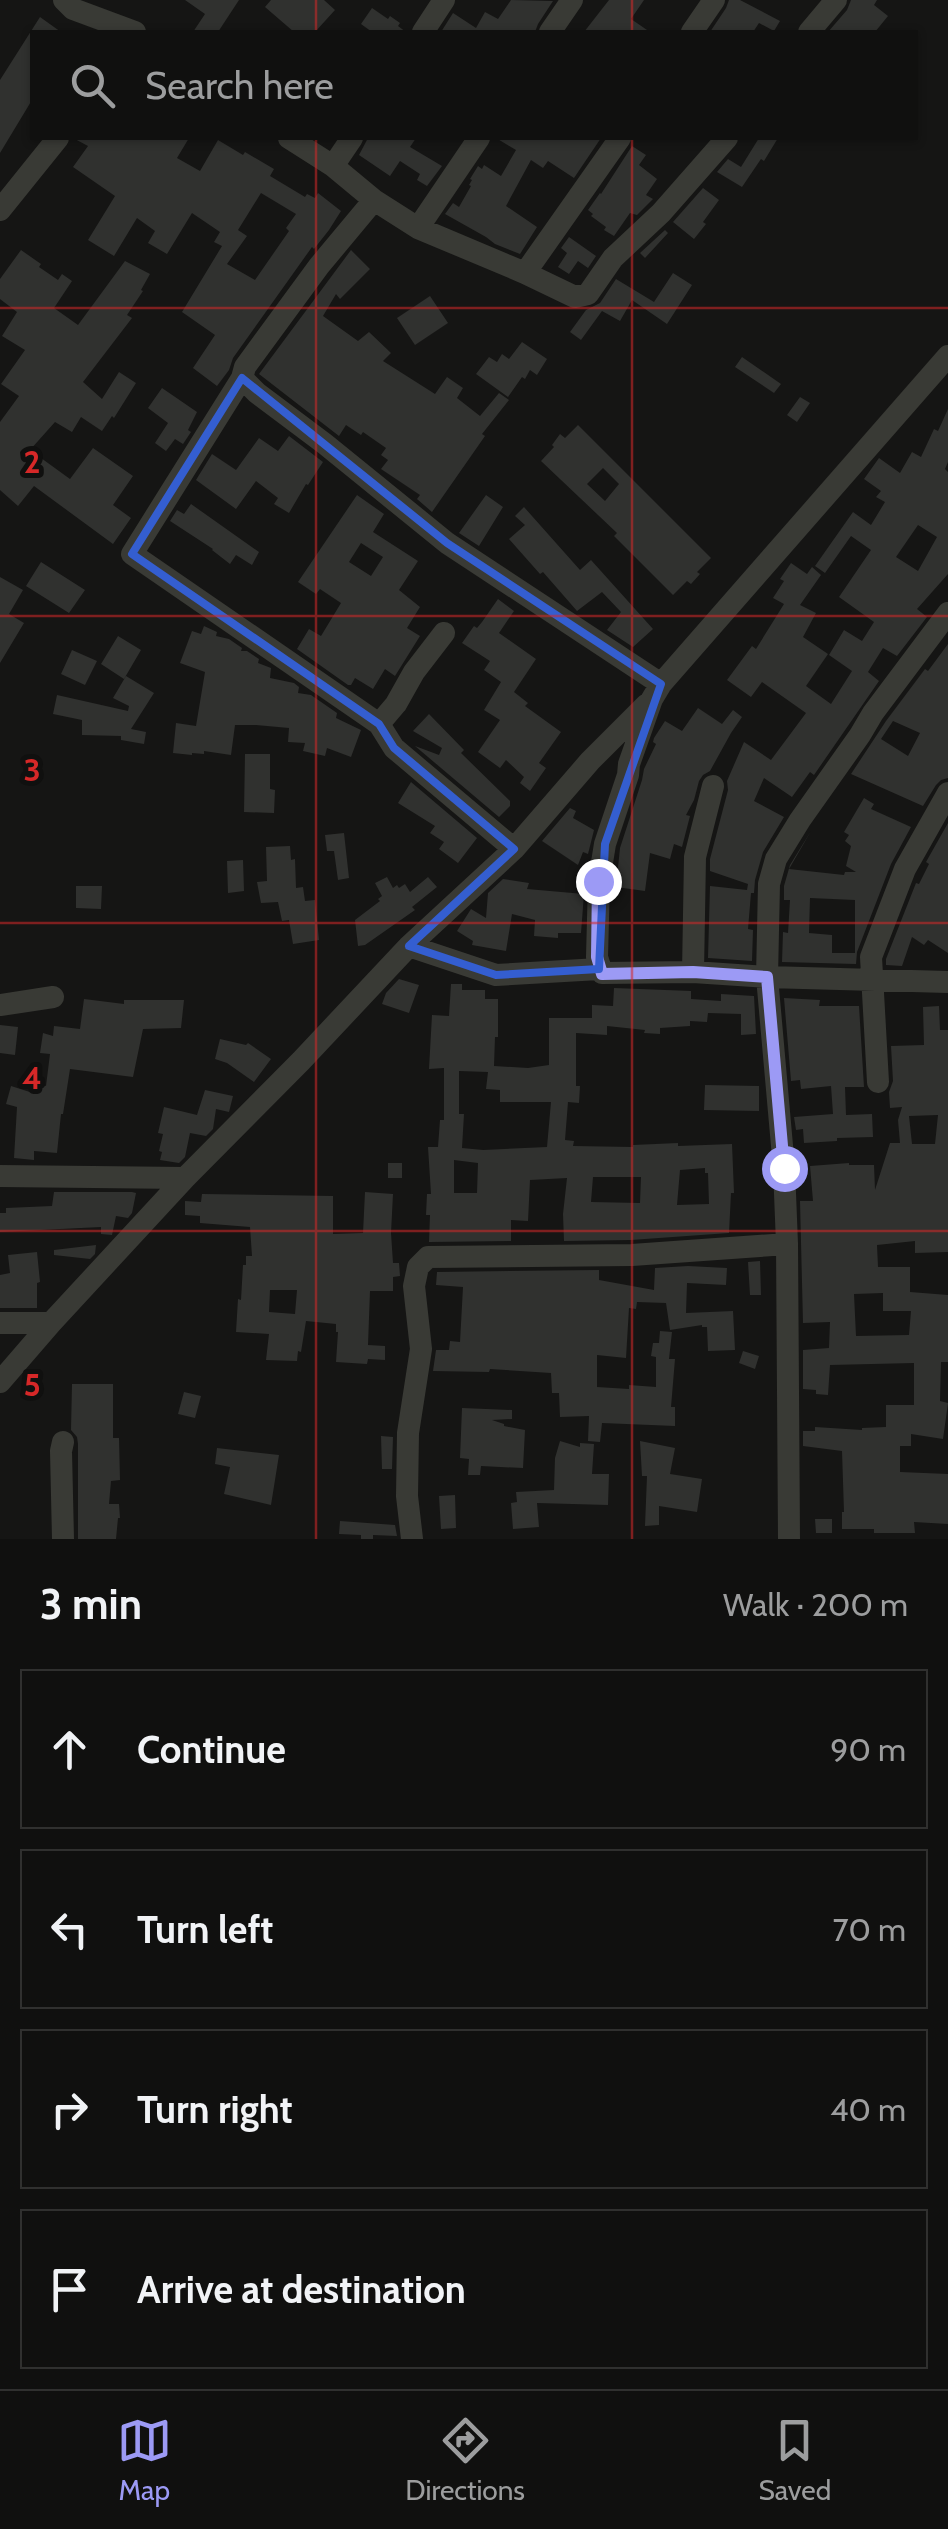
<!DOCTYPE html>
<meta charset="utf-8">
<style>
:root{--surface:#10100f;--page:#191918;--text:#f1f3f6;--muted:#9c9d9e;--line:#30302f;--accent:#9c9af5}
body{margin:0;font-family:Cabin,sans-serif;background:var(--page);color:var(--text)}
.stop{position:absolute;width:30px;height:30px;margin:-22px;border:8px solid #9c9af5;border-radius:50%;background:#fff}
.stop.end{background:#9c9af5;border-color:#fff;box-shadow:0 2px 10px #0008}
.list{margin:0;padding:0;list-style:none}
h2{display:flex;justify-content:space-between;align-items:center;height:130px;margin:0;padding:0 40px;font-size:42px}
h2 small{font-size:32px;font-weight:400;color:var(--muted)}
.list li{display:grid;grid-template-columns:65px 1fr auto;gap:30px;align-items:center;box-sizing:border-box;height:160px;margin:0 20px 20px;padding:0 20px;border:2px solid var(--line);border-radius:0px}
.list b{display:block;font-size:38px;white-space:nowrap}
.list em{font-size:32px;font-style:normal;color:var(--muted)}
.icon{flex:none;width:55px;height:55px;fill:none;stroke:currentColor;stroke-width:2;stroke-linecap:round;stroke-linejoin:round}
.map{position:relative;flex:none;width:948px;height:1539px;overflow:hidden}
.search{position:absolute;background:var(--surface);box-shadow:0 2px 8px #0004;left:30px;right:30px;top:30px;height:110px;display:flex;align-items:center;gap:25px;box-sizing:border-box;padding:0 35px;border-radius:0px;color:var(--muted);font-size:38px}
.sheet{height:850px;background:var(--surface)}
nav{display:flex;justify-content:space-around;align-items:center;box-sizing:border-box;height:140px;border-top:2px solid var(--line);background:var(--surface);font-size:28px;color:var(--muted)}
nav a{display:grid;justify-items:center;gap:5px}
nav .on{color:var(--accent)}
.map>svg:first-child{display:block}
</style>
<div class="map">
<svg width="948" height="1539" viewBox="0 0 948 1539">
<rect width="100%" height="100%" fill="#151514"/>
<path fill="#30312f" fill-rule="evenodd" d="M185,0H239L218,32H193L205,14Z
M271,0H324L335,10L315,32H294L265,7Z
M511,0L553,1L538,24L535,32H441L453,13L476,28L485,12L498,19Z
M609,0H644L631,19L650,32H584Z
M729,0H740L780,21L774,31L759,23L753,32H710L726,8Z
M851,0H877L874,5L888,16L875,32H828L847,10Z
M372,8L388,19L390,16L400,23L398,26L406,32H372L361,24Z
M40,17L61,32H32V100L0,153V80Z
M73,138H189L177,158L200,171L218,140L243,155L245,152L274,169L270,176L305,197L307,194L315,198L318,193L341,211L329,230L314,249L312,247L233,358L229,370L217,386L193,368L215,335L182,312L222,246L214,242L220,232L192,213L167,254L148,243L155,231L137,218L114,256L88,240L115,196L73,167L88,146ZM261,193L296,214L286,228L289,231L255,280L227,264L247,236L238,230Z
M368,138H416L410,147L442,166L427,186L417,180L420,174L400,161L390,176L359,155Z
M496,138H601L574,178L548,161L543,168L531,160L506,206L537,227L520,254L495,244L486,237L445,214L453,203L459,207L471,186L469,185L472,180L470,179L478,166L482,169L484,165L501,176L516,150Z
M759,138H778L764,161L761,159L742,187L717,172L728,159L741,167Z
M632,146L646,155L639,165L657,179L646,195L653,199L637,215L630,213L614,236L604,230L606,227L591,216L593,214L588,210L600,193L601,194Z
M703,188L719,200L703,222L706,224L694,239L673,222Z
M665,230L668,233L645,258L640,253Z
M569,237L596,256L588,268L578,261L569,274L558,267L567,253L561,248Z
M21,250L41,264L39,267L58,280L62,274L72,281L54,308L78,325L125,261L150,274L141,290L143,291L127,315L132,318L83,382L102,399L119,372L136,383L114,418L112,416L102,431L81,417L72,432L55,422L30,450L70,479L93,448L133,476L113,505L131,518L113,544L34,486L18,506L0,490V422L19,396L1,384L25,350L2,336L17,312L0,299V279Z
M351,250L370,269L340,299L336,294L323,316L358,341L369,332L391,353L383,361L435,394L447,377L463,388L457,398L480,416L499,393L509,400L482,434L485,436L432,512L417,499L420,495L381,469L388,460L381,455L386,448L363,432L361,435L346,425L339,436L259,374Z
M673,273L692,285L667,324L632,300L620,321L602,311L581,340L570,332L586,310L600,303L616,279L654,302Z
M430,296L448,323L415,345L397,318Z
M522,342L547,359L537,375L530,370L525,379L522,377L508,397L476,374L489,357L497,362L502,354L509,359Z
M742,357L781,384L774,393L735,367Z
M162,388L197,412L188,430L191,432L183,444L175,439L166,451L155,443L168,423L148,408Z
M800,397L810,403L797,422L787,415Z
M948,409V462L945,469L948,472V574L917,609L927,617L897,656L883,648L868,672L879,681L814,775L810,772L792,797L764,778L754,801L784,817L763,852L755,880L754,893H751L748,929L753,930L752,961L708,958L710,886L747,890L748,884L710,871V859L728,790L727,781L744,742L771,760L806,713L762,682L751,697L727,680L752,646L756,649L784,604L773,598L784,581L780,579L791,563L807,574L812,567L821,575L800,605L816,613L803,637L828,654L806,686L831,704L852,671L829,655L844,630L862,641L874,622L839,597L871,550L851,536L825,573L815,566L853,512L871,525L885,502L876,497L881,491L864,479L879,458L900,473L912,452L921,457L934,429L938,431ZM918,525L937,537L918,571L896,557Z
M578,425L711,558L697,572L700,574L691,584L687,581L673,595L614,536L617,533L541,461L554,447L552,445L560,434L565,438ZM603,468L619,484L605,501L587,484Z
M289,436L323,462L308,485L306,484L289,513L274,504L278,498L256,481L236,509L196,480L212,454L236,470L259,438L278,451Z
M357,495L384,514L373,532L418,561L399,590L420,607L407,628L420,636L395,676L385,669L373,689L355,678L351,685H348L297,649L309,629L321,636L341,603L320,589L316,594L298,582ZM361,543L383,557L371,576L349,562Z
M486,495L503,507L479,546L459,533Z
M191,504L259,552L252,565L236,555L230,564L212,550L213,549L170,521L177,510L184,514Z
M524,507L580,570L591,560L653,629L633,647L607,630L621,612L602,592L577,611L543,572L540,574L509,539L525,525L515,516Z
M41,562L85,590L69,613L26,586Z
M0,577L23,590L9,614L24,623L0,663Z
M498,599L514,611L499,633L536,659L514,692L528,703L525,706L561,732L539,763L546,768L530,791L520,783L524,777L506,760L500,768L478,752L500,720L484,710L501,682L484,670L490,661L462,643L474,626L477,628L482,622Z
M204,626L217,632L216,636L229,639L242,648L241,651H247L259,659L258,663L271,668L270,678L294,683L299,687L298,693L311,695L337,713L336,718L361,730L351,757L327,748L325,756L303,751L305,743L288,742L289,728L256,725H235L231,755L204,751V754L192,753V755L173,753L176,723L196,726L205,672L180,663L192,631L201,634Z
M118,636L141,650L124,679L101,664Z
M948,644V778L941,780L936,785L923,806L851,774L886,721L925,669L928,671ZM893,721L920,733L908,756L881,739Z
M72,650L97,661L85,685L61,674Z
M126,676L154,693L131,729L146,732L144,744L121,740V736L82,735V720L53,714L57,695L128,711L129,706L113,698Z
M698,708L722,724L733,710L742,717L731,733L710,771L703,775L699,781L694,800L686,815L690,816L682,847L674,844L670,859L650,853L645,891L616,887L620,848L642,780L644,769L656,744L653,742L654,738L665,721L682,731Z
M429,714L464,750L461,753L510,801V806L499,817L415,746L439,755L442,748L413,731Z
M245,754H270V789L275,790L274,813L244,812Z
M411,782L477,838L458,863L439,849L444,842L430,833L435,826L398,803Z
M864,798L874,804L871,809L911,827L891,864L857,952L856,964L782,962L783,932L788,933L790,900H784V886L790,865L811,831L789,869L844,875L845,872H856L846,866L851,846L845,841L849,835L844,832ZM810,898L855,900V953H832V935L809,933Z
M570,808L576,811L573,818L594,830L588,854L583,852L578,865L542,841Z
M948,823V953L928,940L924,945L912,937L902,966L886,965V959L916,883L919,884L929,864L926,862Z
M344,833L349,878L338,880L334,851H327L325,835Z
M290,846L291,860L295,859L296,888L303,887L305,901L315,900L319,940L293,944L289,920L282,921L278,902L261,903L257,882L267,881L266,847Z
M243,860L244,891L228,893L227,861Z
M387,877L393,888L397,885L399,888L405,884L410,892L428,877L437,887L412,907L415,910L365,945L358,946L355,920L380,901L378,899L382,896L375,883Z
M503,879L529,883L527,889L584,894L581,933H558V938L534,936L535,920L512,914L506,951L472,945L473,941L457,931L471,909L486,918L488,893Z
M76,886H102L101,909L76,908Z
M399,979L419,985L409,1013L382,1004L386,993Z
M451,984H462V990H485V999H498V1037H495L494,1066L528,1068L549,1065V1018H592V1005L613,1006L614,988L691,991V999L721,1001V994L754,996L756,1034L741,1035V1014L708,1013L707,1022L690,1021V1026L660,1028V1034L644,1033L645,1030L607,1026V1035L576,1033V1086H580L579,1103L568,1102L565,1140L574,1141L573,1146L633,1147V1145L678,1143V1146L732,1144L734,1193H731L729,1233L631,1240L564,1241L563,1214L567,1178L530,1180L528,1221L511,1220V1241L429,1242L430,1215H426L427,1194H431L428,1147H438L440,1120H444V1068L429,1069L432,1015L449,1016ZM459,1071L488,1072L486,1089L500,1090V1102H551L547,1147L483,1150L462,1148L464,1114H459ZM454,1160L478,1163L477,1193H454ZM705,1168V1173H708L709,1204L677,1205L680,1170ZM593,1177H641L640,1203L591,1202Z
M784,998L820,1000L819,1006H859L864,1087H845L846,1115L872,1114L873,1137L837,1138V1141L804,1143L803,1129L796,1130L794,1117L833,1114L831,1086L801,1089L800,1080L791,1081Z
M84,999L124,1004V1000H184L181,1028L143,1029L133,1077L70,1069L63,1114H61L57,1153L34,1151V1160L14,1158L17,1107L6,1104L11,1086L33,1093L36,1083L46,1086L50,1054L40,1053L43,1033L53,1036L54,1026L80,1029Z
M939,1006L940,1030H948V1252L915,1253V1241L877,1245L878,1267H910V1292L948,1295V1362H941L940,1401L948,1403L943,1439L911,1434V1446H900V1472L948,1474V1524L914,1522L915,1533H874V1529H842V1512H844L842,1451L803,1446V1431H815V1427L862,1430V1428L886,1427V1405H914V1363L830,1365L828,1395L816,1394V1390L803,1389V1350L829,1348L830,1322L803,1323L800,1201H813L810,1166L849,1163V1165H874L875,1190L890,1143H900L898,1120L902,1107L890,1108L889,1092L893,1081L891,1046L924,1045L923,1007ZM938,1115L935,1144H912L909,1116ZM883,1293V1311H911L909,1335L856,1336L854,1294Z
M0,1025L18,1027L15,1055L0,1053Z
M220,1039L246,1045L248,1043L271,1059L254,1082L227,1063L215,1059Z
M705,1085L759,1086V1111L704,1110Z
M205,1090L233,1096L229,1112L216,1109L213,1129L206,1136L190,1133L185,1157L179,1163L160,1160L162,1152L159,1151L163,1134L158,1133L164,1107L197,1115Z
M388,1163H402V1178H388Z
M54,1192H132L136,1193L132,1213L128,1218L116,1216L112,1235L101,1234V1227L0,1232V1213H6V1208L52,1206Z
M365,1192L393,1194L391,1233L393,1263H399L400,1276L393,1277V1291H370L368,1345L385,1346V1360L368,1359L367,1364L336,1362L338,1332H336V1324L306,1321L301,1352L298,1351L297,1361L266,1360L269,1334L236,1332L238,1299L241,1300L243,1265H246V1256H252L250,1227L200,1223V1216L185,1215V1201L201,1202L202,1194L333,1196V1234L363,1233ZM270,1290H297L295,1314L269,1312Z
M96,1245L95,1254L90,1259L54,1255V1250Z
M37,1252L40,1282L37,1283V1308H0V1275L10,1273L8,1255Z
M760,1261L761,1295H750L748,1262Z
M688,1266L727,1268L726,1285L687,1283L686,1313L733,1311L735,1350L708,1351L707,1327H702V1325L670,1330L666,1303L637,1302L636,1309L629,1308L626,1358L597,1355V1387L629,1389V1385L656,1387V1357L651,1356L653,1343H659L660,1331L672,1332L669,1359H675L671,1407H675V1426L602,1423L600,1442L588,1441L589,1416L560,1417L559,1393H552L551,1373L490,1369L489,1372L433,1371L436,1350H449L450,1341L460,1342L463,1287L436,1285L437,1272L599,1270V1280L654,1290L655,1268Z
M743,1351L759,1356L755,1369L739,1363Z
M72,1384H113V1438H119L120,1480L111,1481L109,1504H119L120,1518H118L116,1539H78V1444L77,1437L71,1430Z
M184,1392L201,1396L195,1418L178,1414Z
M462,1408L512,1410V1419L492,1420L504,1424V1426L525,1430L523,1468L481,1466L480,1475H468L469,1459L460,1458Z
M381,1436L393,1437L392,1469H382Z
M560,1441L580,1447V1443L594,1444L592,1474H609L608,1505L537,1503L539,1527L513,1529L511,1503L517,1502L516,1492L554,1490L555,1458Z
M640,1441L675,1448L670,1474L702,1479L697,1512L659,1506V1525L645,1526L647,1476H642Z
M217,1448L279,1455L271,1505L224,1494L230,1467L215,1464Z
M455,1495L456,1528L441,1529L439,1496Z
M815,1519H832V1533H816Z
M340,1521L395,1525L397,1536L373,1535V1539H361V1535L339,1534Z"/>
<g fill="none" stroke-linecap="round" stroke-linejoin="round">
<path stroke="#393a35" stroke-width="22" d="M64,0L73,9L135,32
M423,32L444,0
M550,32L572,0
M692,32L714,0
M809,32L836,0
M289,138L333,166L374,200L418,228L525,273L575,297L588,294L613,258L661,213L727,138
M333,166L352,138
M374,200L319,266L245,367L242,378L132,554L379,724L394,748L514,849
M0,210L58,138
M418,228L479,138
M525,273L620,138
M948,356L661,684L652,699L629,764L628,775L605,844L599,881L597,957L602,973L693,972L767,977L948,982
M242,378L257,393L325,444L447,543L661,684
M379,724L396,704L414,672L444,633
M409,946L496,975L599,969
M693,972L695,857L713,786
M0,1005L53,997
M878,1082L871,957L905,869L948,793
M0,1176L185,1178
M0,1323H51
M0,1382L51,1323L185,1178L301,1061L409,946L514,849L590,761L646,705
M63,1539L61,1451L63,1442
M412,1539L407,1496L408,1433L421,1349L414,1286L418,1267L428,1257L632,1255L787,1244
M789,1539L787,1244L784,1168L767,977L769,884L776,859L800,820L860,735L873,713L948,613"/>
</g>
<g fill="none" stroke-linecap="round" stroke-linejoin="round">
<path stroke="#9c9af5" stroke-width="12" d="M598,881L597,957L602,974L693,972L767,977L784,1168"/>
</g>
<path fill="none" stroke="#345ed0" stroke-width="8" stroke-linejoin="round" d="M242,378L447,543L661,684L605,844L599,969L496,975L409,946L514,849L394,748L379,724L132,554Z"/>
<path fill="none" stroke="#d62828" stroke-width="2.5" stroke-opacity="0.55" d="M316,0V32M632,0V32M316,138V1539M632,138V1539M0,308H948M0,616H948M0,923H948M0,1231H948"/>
<g font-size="32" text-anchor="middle" font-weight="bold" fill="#d62828" stroke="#10100f" stroke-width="10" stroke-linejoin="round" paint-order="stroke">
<text x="32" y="473">2</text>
<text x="32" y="781">3</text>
<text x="32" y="1089">4</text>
<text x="32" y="1396">5</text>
</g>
</svg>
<div class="stop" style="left:784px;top:1168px"></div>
<div class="stop end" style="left:598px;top:881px"></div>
<div class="search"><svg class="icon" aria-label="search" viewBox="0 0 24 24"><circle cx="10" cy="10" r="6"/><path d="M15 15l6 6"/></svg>Search here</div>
</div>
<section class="sheet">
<h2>3 min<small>Walk · 200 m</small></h2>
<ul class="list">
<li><svg class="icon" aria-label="ahead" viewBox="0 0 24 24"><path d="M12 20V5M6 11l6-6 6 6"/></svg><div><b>Continue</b></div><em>90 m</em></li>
<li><svg class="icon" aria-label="left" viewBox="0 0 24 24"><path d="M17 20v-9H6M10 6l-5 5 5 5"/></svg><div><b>Turn left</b></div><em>70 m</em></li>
<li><svg class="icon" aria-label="right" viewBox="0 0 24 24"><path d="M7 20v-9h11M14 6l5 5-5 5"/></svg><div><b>Turn right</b></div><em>40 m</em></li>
<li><svg class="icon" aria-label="arrive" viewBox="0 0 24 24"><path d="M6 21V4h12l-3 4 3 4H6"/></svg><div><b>Arrive at destination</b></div></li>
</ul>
</section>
<nav>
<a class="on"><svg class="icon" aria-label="map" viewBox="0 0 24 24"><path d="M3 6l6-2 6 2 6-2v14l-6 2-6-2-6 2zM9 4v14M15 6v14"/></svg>Map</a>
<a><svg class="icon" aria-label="directions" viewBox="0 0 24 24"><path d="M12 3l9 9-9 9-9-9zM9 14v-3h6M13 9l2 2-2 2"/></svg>Directions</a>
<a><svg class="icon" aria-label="saved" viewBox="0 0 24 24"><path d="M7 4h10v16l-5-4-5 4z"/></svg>Saved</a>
</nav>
